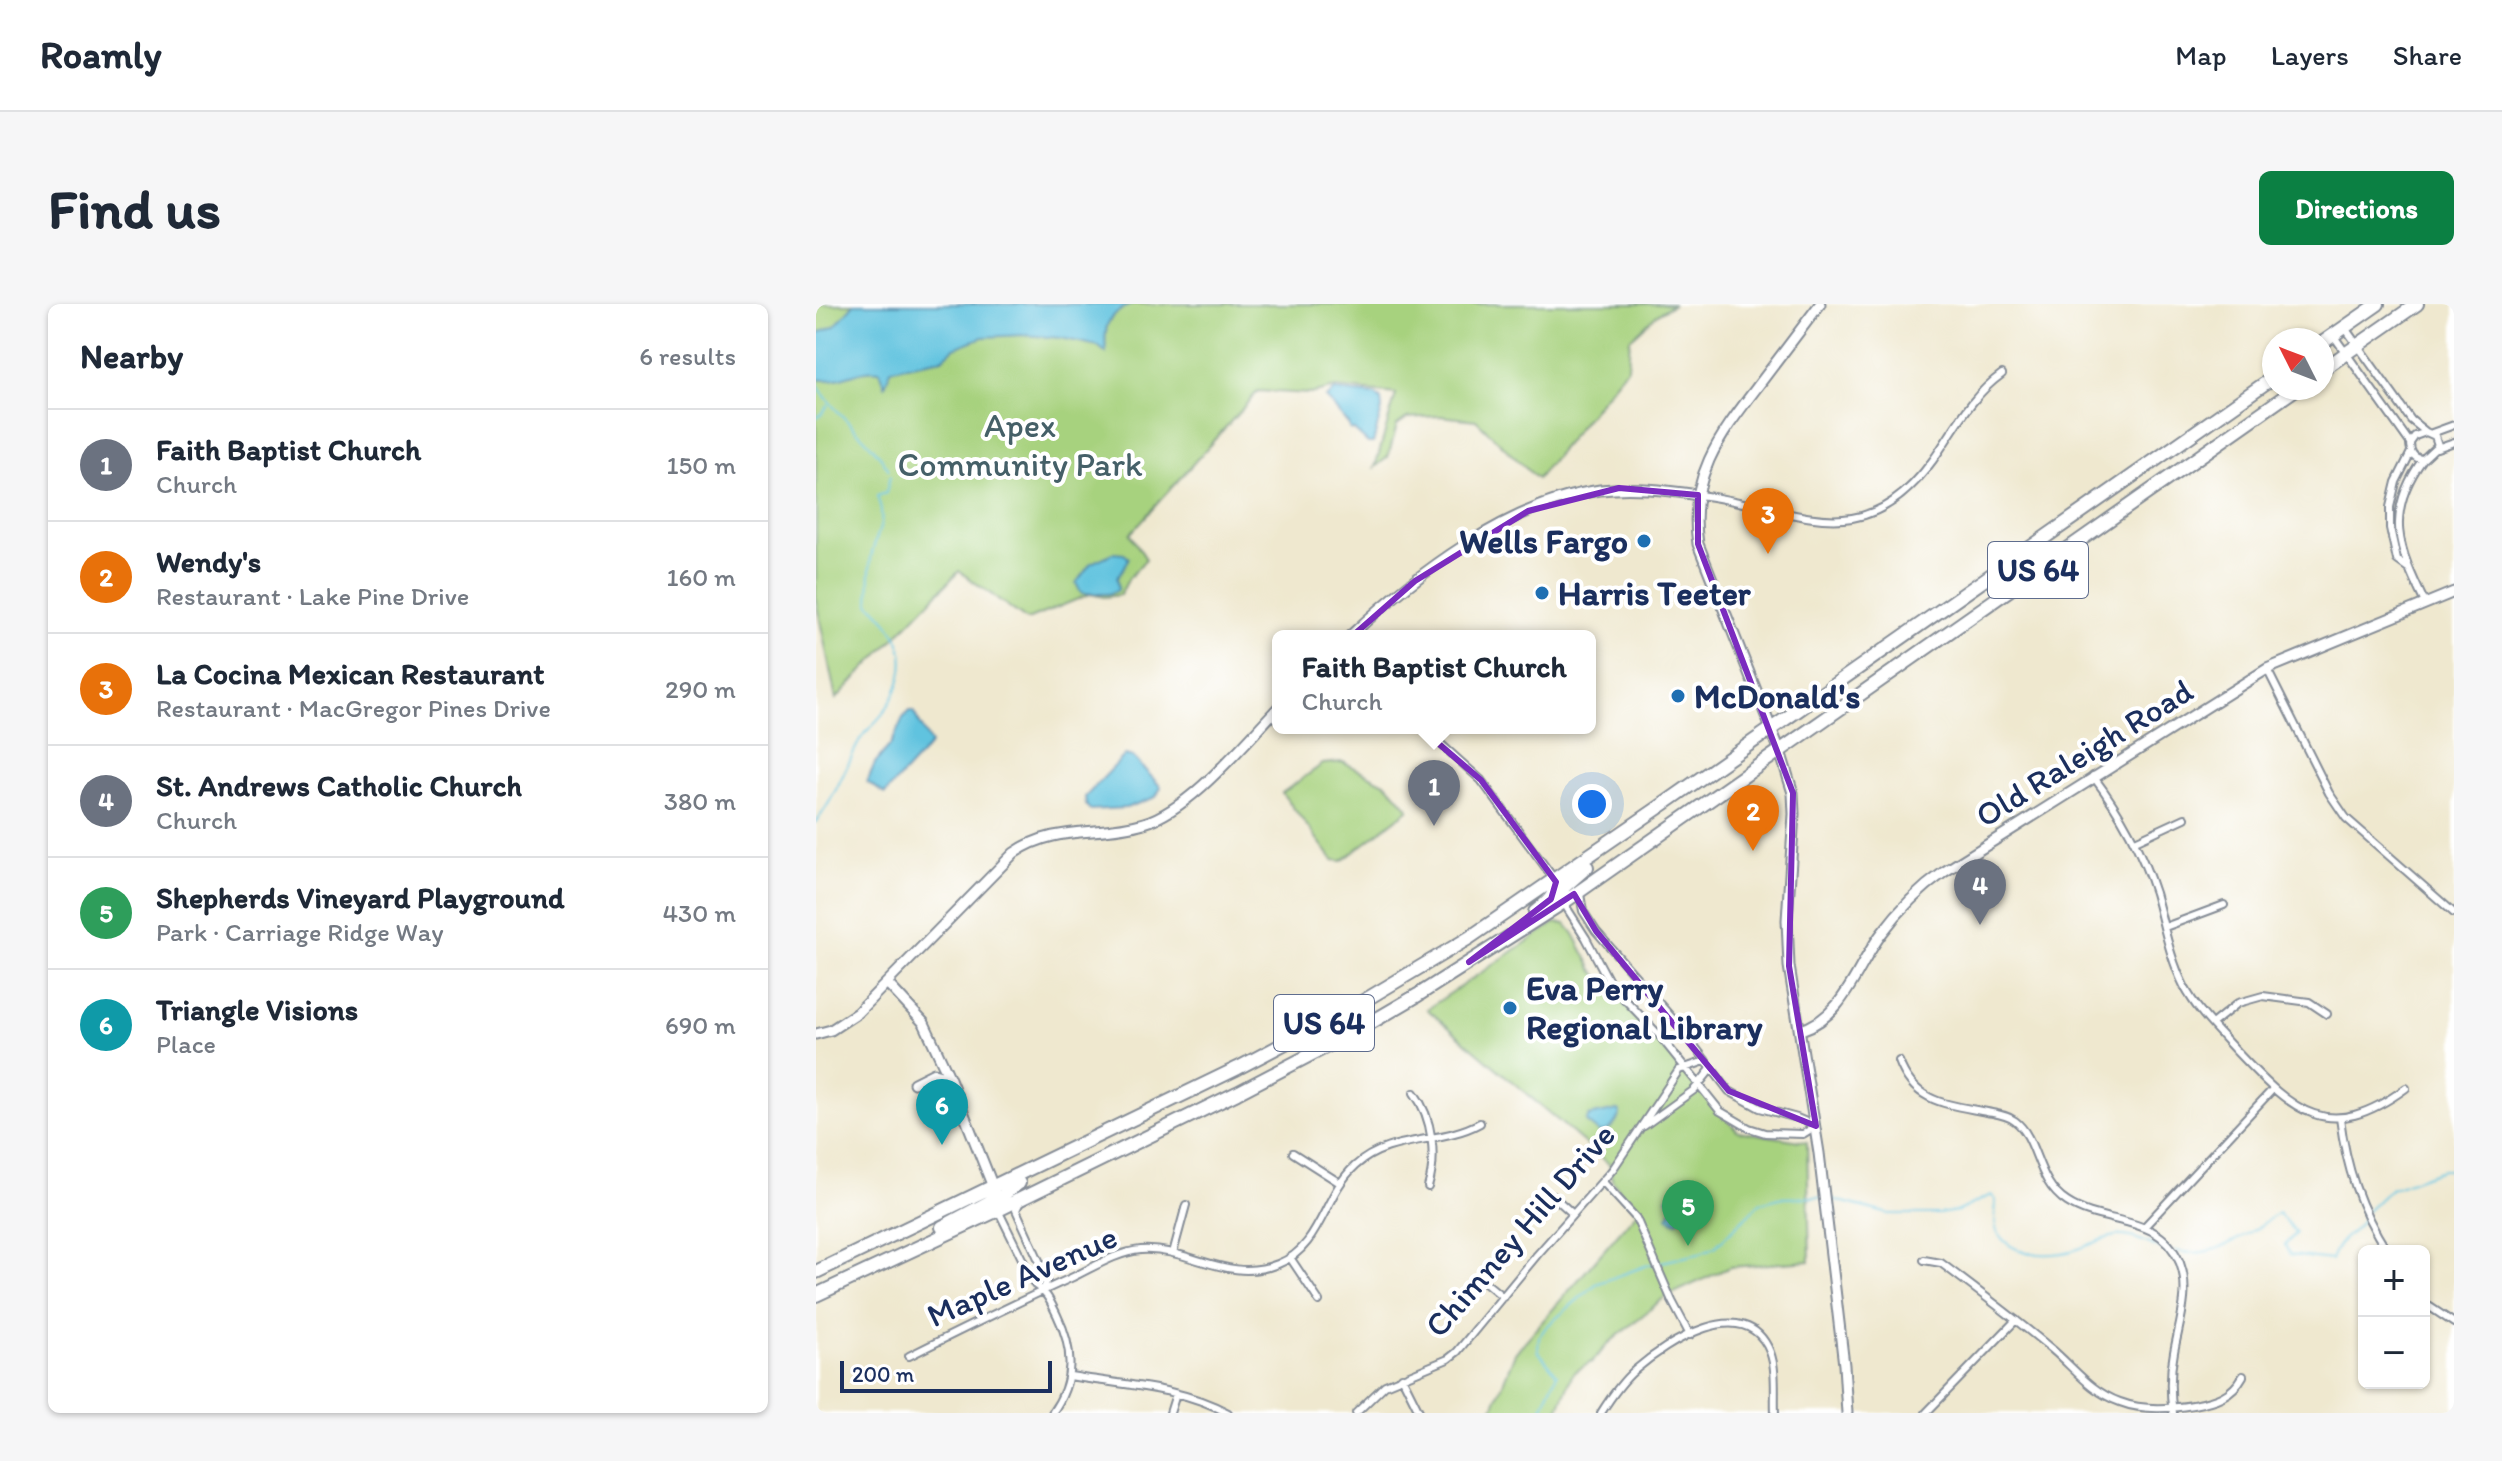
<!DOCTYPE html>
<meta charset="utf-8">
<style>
:root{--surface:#fff;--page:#f6f6f7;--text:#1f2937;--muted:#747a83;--line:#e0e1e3;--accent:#0b8043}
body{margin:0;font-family:Itim,sans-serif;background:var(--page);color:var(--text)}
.controls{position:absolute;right:24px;bottom:24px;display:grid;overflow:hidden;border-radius:12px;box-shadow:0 2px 6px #0004}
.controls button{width:72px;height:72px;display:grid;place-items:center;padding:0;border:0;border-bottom:2px solid var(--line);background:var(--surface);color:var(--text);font:40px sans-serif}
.compass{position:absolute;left:1446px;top:24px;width:72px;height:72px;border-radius:50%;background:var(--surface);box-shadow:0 2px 6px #0004;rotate:312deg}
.scale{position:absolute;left:24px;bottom:20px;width:212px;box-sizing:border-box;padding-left:8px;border:4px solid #1b2f5e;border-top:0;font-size:22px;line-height:28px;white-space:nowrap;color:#1b2f5e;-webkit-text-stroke:6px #fff;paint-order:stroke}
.you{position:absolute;left:776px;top:500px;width:28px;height:28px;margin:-20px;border:6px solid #fff;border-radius:50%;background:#1a73e8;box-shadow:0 0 0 12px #1a73e833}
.badge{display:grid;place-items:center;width:52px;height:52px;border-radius:50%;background:var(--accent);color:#fff;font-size:26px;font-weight:700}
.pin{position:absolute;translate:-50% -66px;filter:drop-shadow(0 2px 4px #0008)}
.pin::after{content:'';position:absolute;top:42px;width:28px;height:24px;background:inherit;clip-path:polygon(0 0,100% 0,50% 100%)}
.popup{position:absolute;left:456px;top:326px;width:324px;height:104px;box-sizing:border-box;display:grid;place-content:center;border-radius:12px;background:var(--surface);filter:drop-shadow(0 2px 6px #0005);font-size:26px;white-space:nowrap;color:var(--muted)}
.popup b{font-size:30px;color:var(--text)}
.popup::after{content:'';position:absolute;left:50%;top:100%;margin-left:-16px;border:16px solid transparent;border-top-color:var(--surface)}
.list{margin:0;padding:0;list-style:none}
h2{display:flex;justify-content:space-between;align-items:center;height:104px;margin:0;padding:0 32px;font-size:34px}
h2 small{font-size:26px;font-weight:400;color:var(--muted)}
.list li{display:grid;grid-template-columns:52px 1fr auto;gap:24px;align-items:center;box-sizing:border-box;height:112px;padding:0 32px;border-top:2px solid var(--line)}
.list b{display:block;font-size:30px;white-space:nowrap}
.list p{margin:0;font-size:26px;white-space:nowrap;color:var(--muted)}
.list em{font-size:26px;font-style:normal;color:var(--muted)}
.map{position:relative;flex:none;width:1638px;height:1109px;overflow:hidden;border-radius:12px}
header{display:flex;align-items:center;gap:48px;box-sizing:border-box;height:112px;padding:0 40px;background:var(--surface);border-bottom:2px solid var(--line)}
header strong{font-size:38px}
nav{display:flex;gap:44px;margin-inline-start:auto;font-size:28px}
.intro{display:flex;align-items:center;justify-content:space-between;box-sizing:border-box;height:192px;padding:0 48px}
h1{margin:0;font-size:56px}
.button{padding:20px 36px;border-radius:12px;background:var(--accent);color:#fff;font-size:28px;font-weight:700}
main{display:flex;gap:48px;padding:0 48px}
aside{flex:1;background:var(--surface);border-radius:12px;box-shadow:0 2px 6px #0004}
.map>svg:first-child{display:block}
</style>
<header>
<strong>Roamly</strong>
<nav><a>Map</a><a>Layers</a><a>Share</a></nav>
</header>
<div class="intro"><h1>Find us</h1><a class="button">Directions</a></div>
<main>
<aside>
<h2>Nearby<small>6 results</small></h2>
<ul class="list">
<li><span class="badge" style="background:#6b7280">1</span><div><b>Faith Baptist Church</b><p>Church</p></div><em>150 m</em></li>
<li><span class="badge" style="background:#e8710a">2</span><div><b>Wendy's</b><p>Restaurant · Lake Pine Drive</p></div><em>160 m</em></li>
<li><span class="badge" style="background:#e8710a">3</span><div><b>La Cocina Mexican Restaurant</b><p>Restaurant · MacGregor Pines Drive</p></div><em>290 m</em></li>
<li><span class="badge" style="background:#6b7280">4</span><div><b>St. Andrews Catholic Church</b><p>Church</p></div><em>380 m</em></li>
<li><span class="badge" style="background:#2e9e5b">5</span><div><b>Shepherds Vineyard Playground</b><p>Park · Carriage Ridge Way</p></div><em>430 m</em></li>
<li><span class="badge" style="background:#0f9aa8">6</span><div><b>Triangle Visions</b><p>Place</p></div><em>690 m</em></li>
</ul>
</aside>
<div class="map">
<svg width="1638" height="1109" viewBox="0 0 1638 1109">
<rect width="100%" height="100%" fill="#fff"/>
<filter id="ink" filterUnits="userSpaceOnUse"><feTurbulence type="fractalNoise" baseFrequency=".0125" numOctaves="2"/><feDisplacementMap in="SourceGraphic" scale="16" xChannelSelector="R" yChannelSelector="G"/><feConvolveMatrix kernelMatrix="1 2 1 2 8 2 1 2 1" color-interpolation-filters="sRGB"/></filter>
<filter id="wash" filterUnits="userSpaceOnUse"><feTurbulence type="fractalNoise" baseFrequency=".006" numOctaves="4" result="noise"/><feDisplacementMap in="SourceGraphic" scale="32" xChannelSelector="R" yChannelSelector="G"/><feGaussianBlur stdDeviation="1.8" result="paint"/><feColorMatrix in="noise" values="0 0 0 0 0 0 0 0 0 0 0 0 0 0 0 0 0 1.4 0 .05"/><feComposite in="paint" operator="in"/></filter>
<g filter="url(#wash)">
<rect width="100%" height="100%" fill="#efe8cf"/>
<path fill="#a7d27e" stroke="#61806e" stroke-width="2" d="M0,0H858C838,9 831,22 814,35L812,63L721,175L660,116L624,112L591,114L581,121L572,153L559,163L580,90L520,84L494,90L442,87L314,230L330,255L313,274L304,291L288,293L274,290L211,316L143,267L20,395L0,297Z
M527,458L571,480L593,505L526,557L517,556L466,489L507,460Z
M739,619L750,620L758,630L777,666L922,827L991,838L994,957L914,963L849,993L793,1039L777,1057L757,1069L741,1109H675L699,1049L821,908L796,876L793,860L611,705Z"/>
<path fill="#61c3df" stroke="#3e799e" stroke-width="2" d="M38,0H316C289,12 288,22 290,49L282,42L245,34L208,31L167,33L138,44L126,55L75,65L69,81L64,67C42,63 26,80 0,75V30L19,22Z
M519,87L560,91L565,96L566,105L557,139H552L538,126L533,125V121L510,94Z
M297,249L308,250L313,254L301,274L302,286C292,293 277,289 265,289L260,279L275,259Z
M93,407H97L115,440L69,490L51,478L59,459L75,440L87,414Z
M309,451L317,453L345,483L340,493L310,504L274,506L270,501L269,493Z
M802,806L804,810C799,821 795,826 784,829L770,818L773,812Z
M867,880L874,884L871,892L879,901L861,918L852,913L858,902L851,894Z"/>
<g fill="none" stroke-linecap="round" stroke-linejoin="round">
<path stroke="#61c3df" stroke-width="2" d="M0,78C18,112 54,132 73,166
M0,113L6,110L12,101
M0,518C20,492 29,464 44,436C51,425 61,418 68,408C98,364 91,333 53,299C54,284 53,268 55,254C60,226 72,223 61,192L70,189L74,172
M1012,894L1073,910H1122L1142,907L1175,891L1180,896C1180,905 1177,918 1181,927C1195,954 1235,953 1259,946C1273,942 1286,934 1300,932C1321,930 1334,944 1353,946
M1551,907L1574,885L1626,866H1638
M1359,947C1390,953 1409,943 1436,927C1446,922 1453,914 1462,909L1480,929L1469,941L1474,951L1515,956C1524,929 1536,935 1548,913
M724,1109L741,1070L722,1047L723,1033L730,1023L780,980L832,961L882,950L899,943L944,899L963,894L1006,893"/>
</g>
</g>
<g filter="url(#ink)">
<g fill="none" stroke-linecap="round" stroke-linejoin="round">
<defs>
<path id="street" d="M1529,24L1595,116L1610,128
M1517,31L1594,139
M1610,128L1619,132L1622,141L1607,155C1598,155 1594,148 1594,139L1599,132Z
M1616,129L1638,121
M1621,144L1638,138
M1607,155C1568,209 1582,244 1609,299
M882,191C979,202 1045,256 1117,156C1139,125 1154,93 1186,70
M1592,264L1581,256L1574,224V203L1580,178L1595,148
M1451,365L1513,489L1530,514L1638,609
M607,424L665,476L739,576
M1277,472C1305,509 1325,545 1339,589C1348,620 1353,652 1368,682C1381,707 1402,727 1421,748C1478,808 1512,841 1590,784
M1319,537L1369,514
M764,590L767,607L780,627L863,722L913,787L944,804L981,814L1000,822
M747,598L770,634L795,681L843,731L904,807L933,824L949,829L987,830L1000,822
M1349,623L1408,601
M1396,720L1422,699L1447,692L1493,698L1511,710
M1083,757C1098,799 1131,800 1171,808C1181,810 1191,811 1199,817C1223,835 1219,877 1251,898C1289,923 1343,908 1364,959C1375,987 1363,1020 1358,1048C1354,1068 1354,1090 1357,1109
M598,789C617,814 621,854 612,883
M1524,814C1530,863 1544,905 1571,947
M828,822L878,786L895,765
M477,849L524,879
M787,878L820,914L856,997L874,1031
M737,892L757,910
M204,898L200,906L231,974L228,986
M182,906L219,981C231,988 235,999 241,1011C258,1046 259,1077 236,1109
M1329,922L1456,786
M357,949L370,901
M475,955L503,997
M1108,956L1125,959C1161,986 1197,1013 1232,1042C1256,1061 1273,1087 1304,1098C1327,1107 1353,1105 1377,1101C1399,1097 1416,1092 1427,1072
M664,974L687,993
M1608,999L1638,1019
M93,1052C147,1025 202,998 257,973C278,963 301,948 325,946C374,943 411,980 462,960C506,943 507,891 539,862C574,830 624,841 664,819
M254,1072C307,1081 365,1083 412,1109
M586,1073L604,1109
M354,1109L360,1090
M540,1109L569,1081L632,1055L641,1048L721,951L797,865L863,766L889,757
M785,1109C795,1093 805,1078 819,1066C850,1039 930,987 954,1048C961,1066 958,1090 959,1109
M1110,1109L1200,1016"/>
<path id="secondary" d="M1004,0C985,25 967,49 948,74C908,127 871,169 882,240L964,447L977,489L978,510L971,616L973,662L1003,849L1028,1061L1031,1109
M534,332C600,270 693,199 784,186C817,182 849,186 882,191
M71,679L108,719L134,775L177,883
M985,726C1029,712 1040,663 1066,629C1083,606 1104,585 1128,568L1451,365L1638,288
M0,730L15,726L41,709L198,549C240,520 282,533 328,519C375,505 427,440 462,404
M98,779L118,769L132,773"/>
<path id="highway" d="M1506,39L1562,0
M1506,66L1601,0
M746,597L747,584L771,563
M719,608C730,599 741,592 739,576
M182,906L187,891L203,879
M126,923L173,898L177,894V883
M0,968L422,764L534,705L653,634L845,502L1458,73
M0,991L182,906L421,789L544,725L602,691L751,596L1481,84"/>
</defs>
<use href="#street" stroke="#858c96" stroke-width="10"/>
<use href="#secondary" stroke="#858c96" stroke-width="13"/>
<use href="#highway" stroke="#858c96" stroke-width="16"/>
<use href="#street" stroke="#fff" stroke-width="6"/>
<use href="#secondary" stroke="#fff" stroke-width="9"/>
<use href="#highway" stroke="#fff" stroke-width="12"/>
</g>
</g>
<path fill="none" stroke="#7b2cbf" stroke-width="6" stroke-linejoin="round" d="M803,184L882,191V240L977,489L973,662L1000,822L913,787L780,627L758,590L653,658L735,595L740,578L665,476L517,349L599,277L712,207Z"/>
<g fill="#1f6fb2" stroke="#fff" stroke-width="3">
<circle cx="828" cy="237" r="8"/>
<circle cx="726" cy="289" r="8"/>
<circle cx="862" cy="392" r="8"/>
<circle cx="694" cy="704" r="8"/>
</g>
<g text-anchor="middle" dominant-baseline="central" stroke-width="8" stroke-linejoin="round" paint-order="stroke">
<g fill="#fff" stroke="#5f6d8e" stroke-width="2">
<rect x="1172" y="238" width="100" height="56" rx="6"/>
<rect x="458" y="691" width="100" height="56" rx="6"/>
</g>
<g font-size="32" font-weight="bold" fill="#1b2f5e">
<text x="1222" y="266">US 64</text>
<text x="508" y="719">US 64</text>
</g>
<g font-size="34" fill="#456068" stroke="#fff">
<text x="204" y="121">Apex<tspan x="204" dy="39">Community Park</tspan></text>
</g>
<g font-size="34" font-weight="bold" fill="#1b2f5e" stroke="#fff" text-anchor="start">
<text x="812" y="237" text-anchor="end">Wells Fargo</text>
<text x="742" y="289">Harris Teeter</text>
<text x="878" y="392">McDonald's</text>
<text x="710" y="684">Eva Perry<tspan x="710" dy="39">Regional Library</tspan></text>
</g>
<g font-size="34" fill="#1b2f5e" stroke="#fff">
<text transform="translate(1268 449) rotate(-32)">Old Raleigh Road</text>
<text transform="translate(704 926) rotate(-49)">Chimney Hill Drive</text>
<text transform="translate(206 972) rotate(-24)">Maple Avenue</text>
</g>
</g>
</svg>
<div class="controls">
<button>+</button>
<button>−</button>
</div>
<svg class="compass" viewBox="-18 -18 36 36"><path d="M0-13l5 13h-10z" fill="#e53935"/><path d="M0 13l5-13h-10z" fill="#747a83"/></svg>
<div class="scale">200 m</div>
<div class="you"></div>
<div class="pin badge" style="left:618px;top:522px;background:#6b7280">1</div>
<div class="popup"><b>Faith Baptist Church</b>Church</div>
<div class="pin badge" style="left:937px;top:547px;background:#e8710a">2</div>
<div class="pin badge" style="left:952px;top:250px;background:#e8710a">3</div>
<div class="pin badge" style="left:1164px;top:621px;background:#6b7280">4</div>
<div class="pin badge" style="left:872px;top:942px;background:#2e9e5b">5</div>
<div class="pin badge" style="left:126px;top:841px;background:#0f9aa8">6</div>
</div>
</main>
